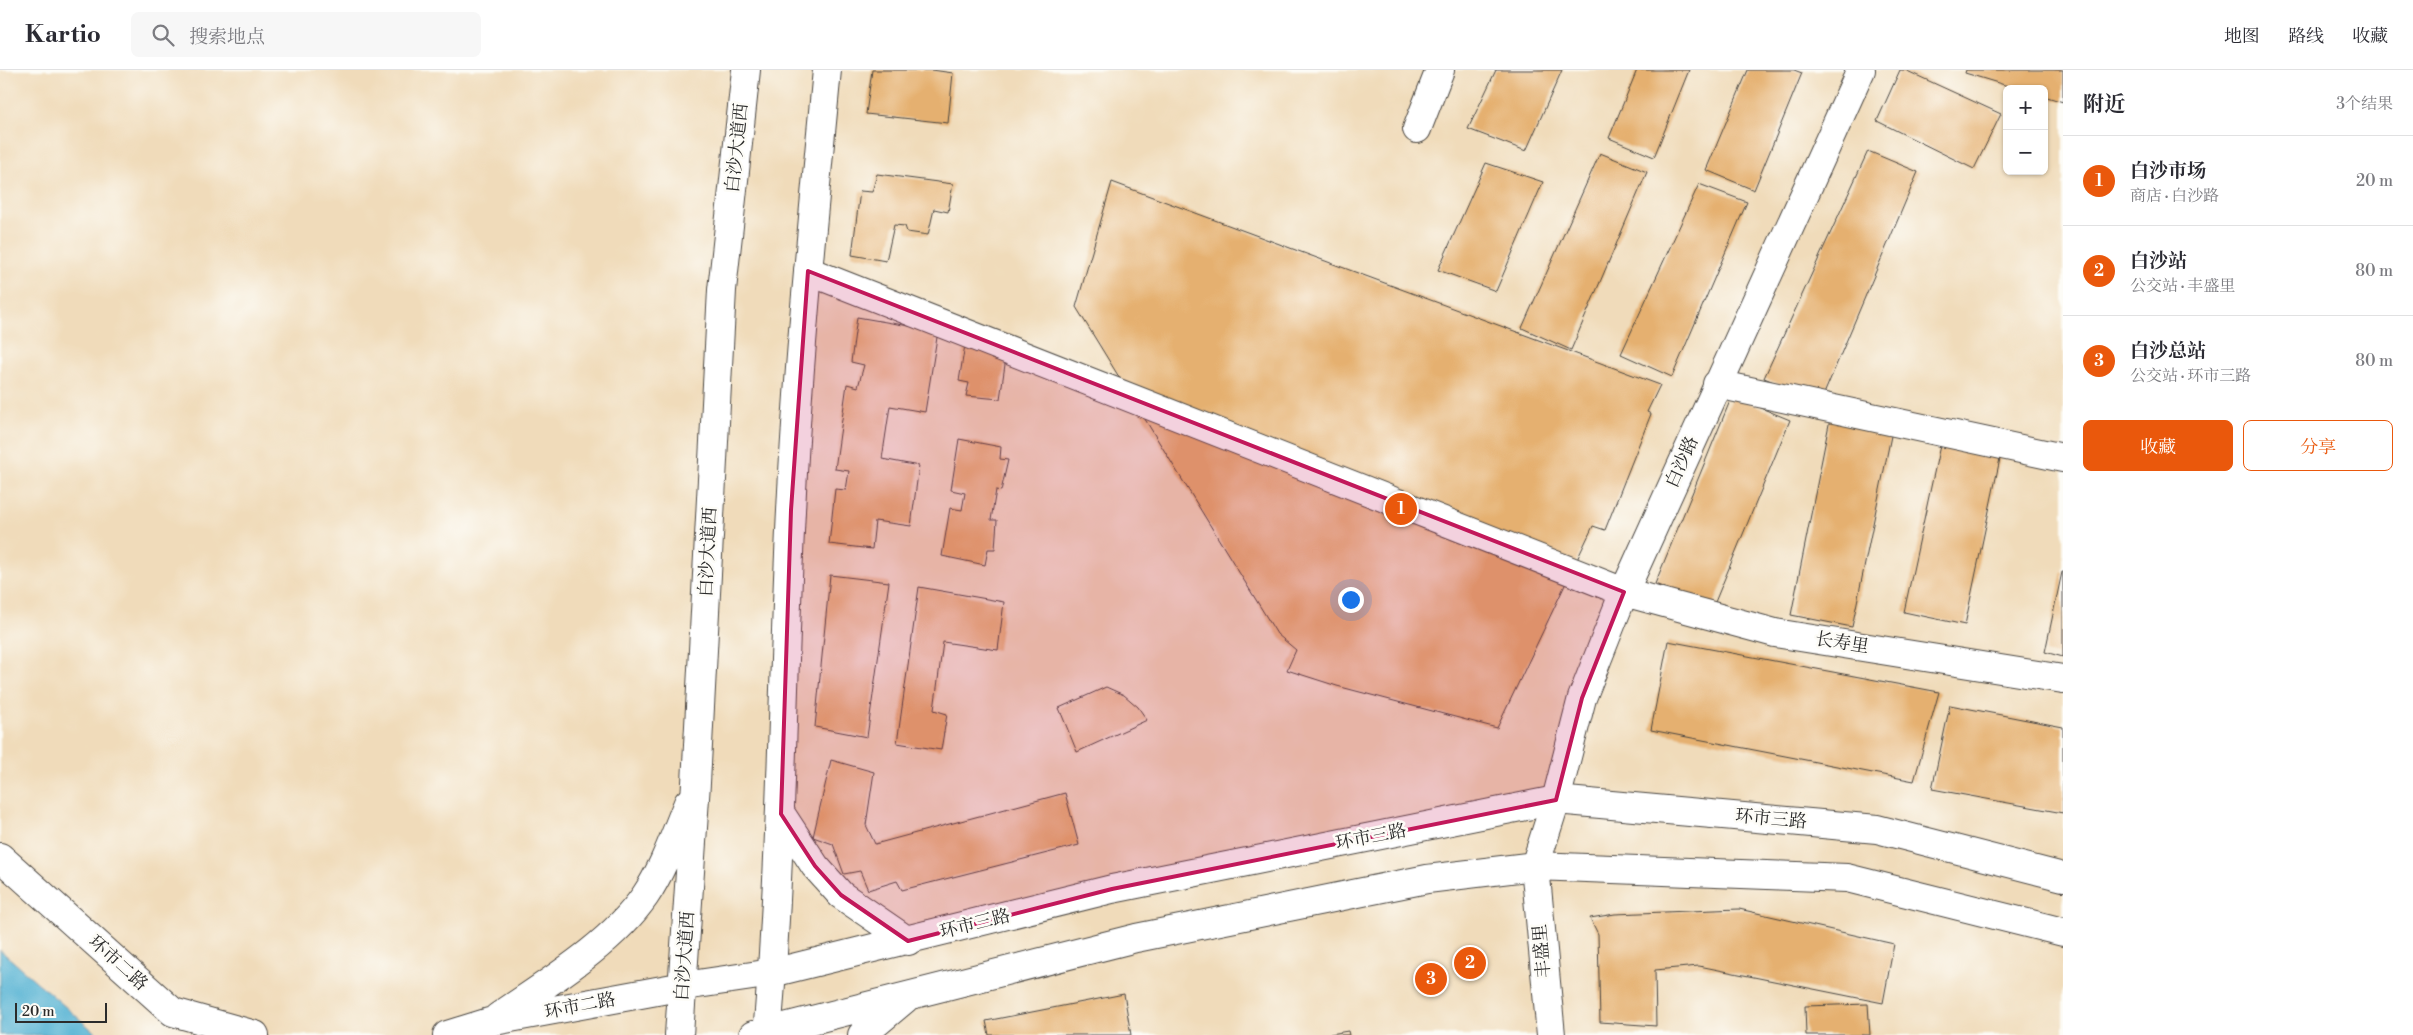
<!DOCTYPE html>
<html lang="zh">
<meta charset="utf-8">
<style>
:root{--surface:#fff;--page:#f7f7f7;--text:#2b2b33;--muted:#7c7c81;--line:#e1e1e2;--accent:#ea580c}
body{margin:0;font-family:"Libre Bodoni","Noto Serif SC",serif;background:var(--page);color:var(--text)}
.controls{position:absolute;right:15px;top:15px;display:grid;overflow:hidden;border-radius:8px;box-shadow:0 1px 4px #0004}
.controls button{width:45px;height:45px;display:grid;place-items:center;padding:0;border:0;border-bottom:1px solid var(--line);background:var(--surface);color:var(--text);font:25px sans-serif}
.scale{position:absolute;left:15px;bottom:12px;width:92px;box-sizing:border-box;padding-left:5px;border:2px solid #2b2b2b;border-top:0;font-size:14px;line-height:18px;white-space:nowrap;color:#2b2b2b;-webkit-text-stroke:4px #fdfcf7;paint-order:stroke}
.you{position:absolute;left:1350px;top:529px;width:18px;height:18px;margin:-12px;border:4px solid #fff;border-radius:50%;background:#1a73e8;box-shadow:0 0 0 8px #1a73e833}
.badge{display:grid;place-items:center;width:32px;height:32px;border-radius:50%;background:var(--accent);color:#fff;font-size:16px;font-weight:700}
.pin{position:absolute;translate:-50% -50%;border:2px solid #fff;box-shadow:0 1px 5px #0006}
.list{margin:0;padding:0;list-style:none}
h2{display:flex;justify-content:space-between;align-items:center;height:65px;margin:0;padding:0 20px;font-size:21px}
h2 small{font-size:16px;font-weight:400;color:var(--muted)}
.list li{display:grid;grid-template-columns:32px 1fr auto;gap:15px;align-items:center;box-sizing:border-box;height:90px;padding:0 20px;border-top:1px solid var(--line)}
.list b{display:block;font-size:19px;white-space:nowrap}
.list p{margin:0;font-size:16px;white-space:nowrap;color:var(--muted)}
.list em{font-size:16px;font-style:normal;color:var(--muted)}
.actions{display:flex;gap:10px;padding:15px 20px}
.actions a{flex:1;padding:11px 0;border:1px solid var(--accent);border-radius:8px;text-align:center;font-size:18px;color:var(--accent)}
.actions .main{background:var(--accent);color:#fff}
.icon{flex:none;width:28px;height:28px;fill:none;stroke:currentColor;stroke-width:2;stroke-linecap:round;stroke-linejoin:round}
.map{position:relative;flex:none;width:2063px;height:965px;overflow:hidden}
header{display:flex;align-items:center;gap:30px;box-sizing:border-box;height:70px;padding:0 25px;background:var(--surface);border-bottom:1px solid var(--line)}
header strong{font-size:24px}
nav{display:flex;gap:28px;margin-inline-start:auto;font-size:18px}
.search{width:350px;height:45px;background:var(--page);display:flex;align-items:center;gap:12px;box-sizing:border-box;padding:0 18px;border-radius:8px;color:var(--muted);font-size:19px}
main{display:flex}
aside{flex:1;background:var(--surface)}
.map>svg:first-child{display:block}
</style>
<header>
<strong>Kartio</strong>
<div class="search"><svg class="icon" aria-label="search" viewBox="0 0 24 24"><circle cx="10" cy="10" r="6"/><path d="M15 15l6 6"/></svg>搜索地点</div>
<nav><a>地图</a><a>路线</a><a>收藏</a></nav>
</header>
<main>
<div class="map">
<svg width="2063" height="965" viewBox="0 0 2063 965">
<rect width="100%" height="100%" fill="#fdfcf7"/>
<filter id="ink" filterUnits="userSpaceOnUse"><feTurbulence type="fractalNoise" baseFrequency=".02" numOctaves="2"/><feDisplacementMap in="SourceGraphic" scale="10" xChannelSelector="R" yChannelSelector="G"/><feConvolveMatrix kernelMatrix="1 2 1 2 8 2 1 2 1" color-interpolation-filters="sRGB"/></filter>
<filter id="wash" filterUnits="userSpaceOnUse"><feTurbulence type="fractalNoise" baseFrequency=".0096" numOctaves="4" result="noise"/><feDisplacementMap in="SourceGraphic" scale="20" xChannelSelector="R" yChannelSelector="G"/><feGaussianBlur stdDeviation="1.12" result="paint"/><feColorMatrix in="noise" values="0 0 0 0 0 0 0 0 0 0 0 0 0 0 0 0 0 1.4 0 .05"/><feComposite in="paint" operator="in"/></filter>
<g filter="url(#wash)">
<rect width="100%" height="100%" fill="#f0dbba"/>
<path fill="#55b2d3" stroke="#406e7f" d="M0,880L98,965H0Z"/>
<g id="blocks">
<path fill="#e5b06f" d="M872,0H932L953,3L948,53L866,44Z
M1496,0H1562L1526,81L1468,59Z
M1637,0H1689L1654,87L1609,68Z
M1748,0H1794L1802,3L1754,120L1706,100Z
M1900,0H1905L2001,44L1974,99L1877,51Z
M1966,0H2063V32L2044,26V19H2018L1965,3Z
M1868,81L1918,102L1821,331L1764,308Z
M1600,83L1647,102L1571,280L1522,258Z
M1486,93L1543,112L1496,221L1438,200Z
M877,104L953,114L948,142L934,139L928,165L907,162L905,156L894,155L886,191L852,185L860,121L872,122Z
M1112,112L1660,315L1647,342L1651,344L1605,460L1593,456L1497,658L1337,616L1287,600L1296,580L1277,564L1076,237Z
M1699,114L1747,132L1672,307L1621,284Z
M857,247L938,261L925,342L890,336L882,389L919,396L911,456L875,451L872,479L829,474L835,419L846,420L849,401L835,399L847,314L858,317L864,295L851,292Z
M966,269L1008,274L1000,329L966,326L969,313L959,311Z
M1732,326L1790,350L1713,537L1655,514Z
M1831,344L1893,356L1852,557L1791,545Z
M1942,366L2002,379L1965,555L1904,542Z
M959,369L1001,377L1000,389L1008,390L1001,421L996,420L991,450H997L995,479H988L985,495L942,486L950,438L962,440L965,423L951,420Z
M2062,502H2063V587L2045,582Z
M830,505L889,512L867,667L815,657Z
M919,517L1004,532L998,580L943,572L934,640L947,644L941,680L897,673Z
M1668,571L1939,622L1914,711L1651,660Z
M1106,617L1124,625L1138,637L1147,650L1077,682L1059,638Z
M1950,635L2063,657V743L1932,719Z
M831,690L874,702L866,755L875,774L1065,723L1079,775L902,820L897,811L868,820L860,801L844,804L833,774L813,767Z
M1739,839L1894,874L1883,933L1699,896L1655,900L1656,956L1600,952L1598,864L1590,848L1615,844Z
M1124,924L1131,965H989L986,951Z
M1868,934L1870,965H1806L1805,936Z
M1348,961L1349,965H1330V964Z"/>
</g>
</g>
<g filter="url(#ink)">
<use href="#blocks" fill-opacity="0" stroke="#494540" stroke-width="1"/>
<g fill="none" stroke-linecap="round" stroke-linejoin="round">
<defs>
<path id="minor" d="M1417,59L1440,0
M808,201L1624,522L1775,563L2063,609
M1717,314L2063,388
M1551,965L1535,796L1556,730L1582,628L1624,522L1861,0"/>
<path id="major" d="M781,744L815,796L841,825L908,871
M0,787L173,942L255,965
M498,947C547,913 610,876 645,826C664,798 675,764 688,733
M447,965L489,952L684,916L772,903L1112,819L1556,730L1877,759L2063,807
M679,965L696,713L722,220L746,0
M753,965L1136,868L1427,809L1535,796L1847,808L2063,862
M767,965C782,790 782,616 791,441C798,294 813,147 827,0
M862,965L905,929"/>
</defs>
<use href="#minor" stroke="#494540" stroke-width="30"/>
<use href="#major" stroke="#494540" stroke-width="30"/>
<use href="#minor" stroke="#fff" stroke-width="28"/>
<use href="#major" stroke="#fff" stroke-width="28"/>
</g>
</g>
<path fill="#c2185b" fill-opacity="0.2" stroke="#c2185b" stroke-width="4" stroke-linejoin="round" d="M808,201L1624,522L1582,628L1556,730L1112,819L908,871L841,825L815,796L781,744L791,440Z"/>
<g text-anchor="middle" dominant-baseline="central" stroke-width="5" stroke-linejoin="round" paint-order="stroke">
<g font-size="18" fill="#2b2b2b" stroke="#fdfcf7">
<text transform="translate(737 78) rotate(-84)">白沙大道西</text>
<text transform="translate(1682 392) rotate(-66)">白沙路</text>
<text transform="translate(708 482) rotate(-87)">白沙大道西</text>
<text transform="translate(1842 573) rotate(9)">长寿里</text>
<text transform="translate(1771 749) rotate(5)">环市三路</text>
<text transform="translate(1371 767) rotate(-11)">环市三路</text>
<text transform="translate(975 854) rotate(-14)">环市三路</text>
<text transform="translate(1542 881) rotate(-95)">丰盛里</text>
<text transform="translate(685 886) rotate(-86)">白沙大道西</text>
<text transform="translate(118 893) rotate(42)">环市二路</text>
<text transform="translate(580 936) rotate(-11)">环市二路</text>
</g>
</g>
</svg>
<div class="controls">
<button>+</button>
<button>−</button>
</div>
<div class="scale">20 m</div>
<div class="you"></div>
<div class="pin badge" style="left:1401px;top:439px">1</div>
<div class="pin badge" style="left:1470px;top:893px">2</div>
<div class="pin badge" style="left:1431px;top:909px">3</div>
</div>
<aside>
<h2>附近<small>3个结果</small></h2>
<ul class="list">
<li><span class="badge">1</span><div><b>白沙市场</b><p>商店 · 白沙路</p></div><em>20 m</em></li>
<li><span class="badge">2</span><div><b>白沙站</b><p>公交站 · 丰盛里</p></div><em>80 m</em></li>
<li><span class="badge">3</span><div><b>白沙总站</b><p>公交站 · 环市三路</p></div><em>80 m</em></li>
</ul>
<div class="actions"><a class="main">收藏</a><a>分享</a></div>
</aside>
</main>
